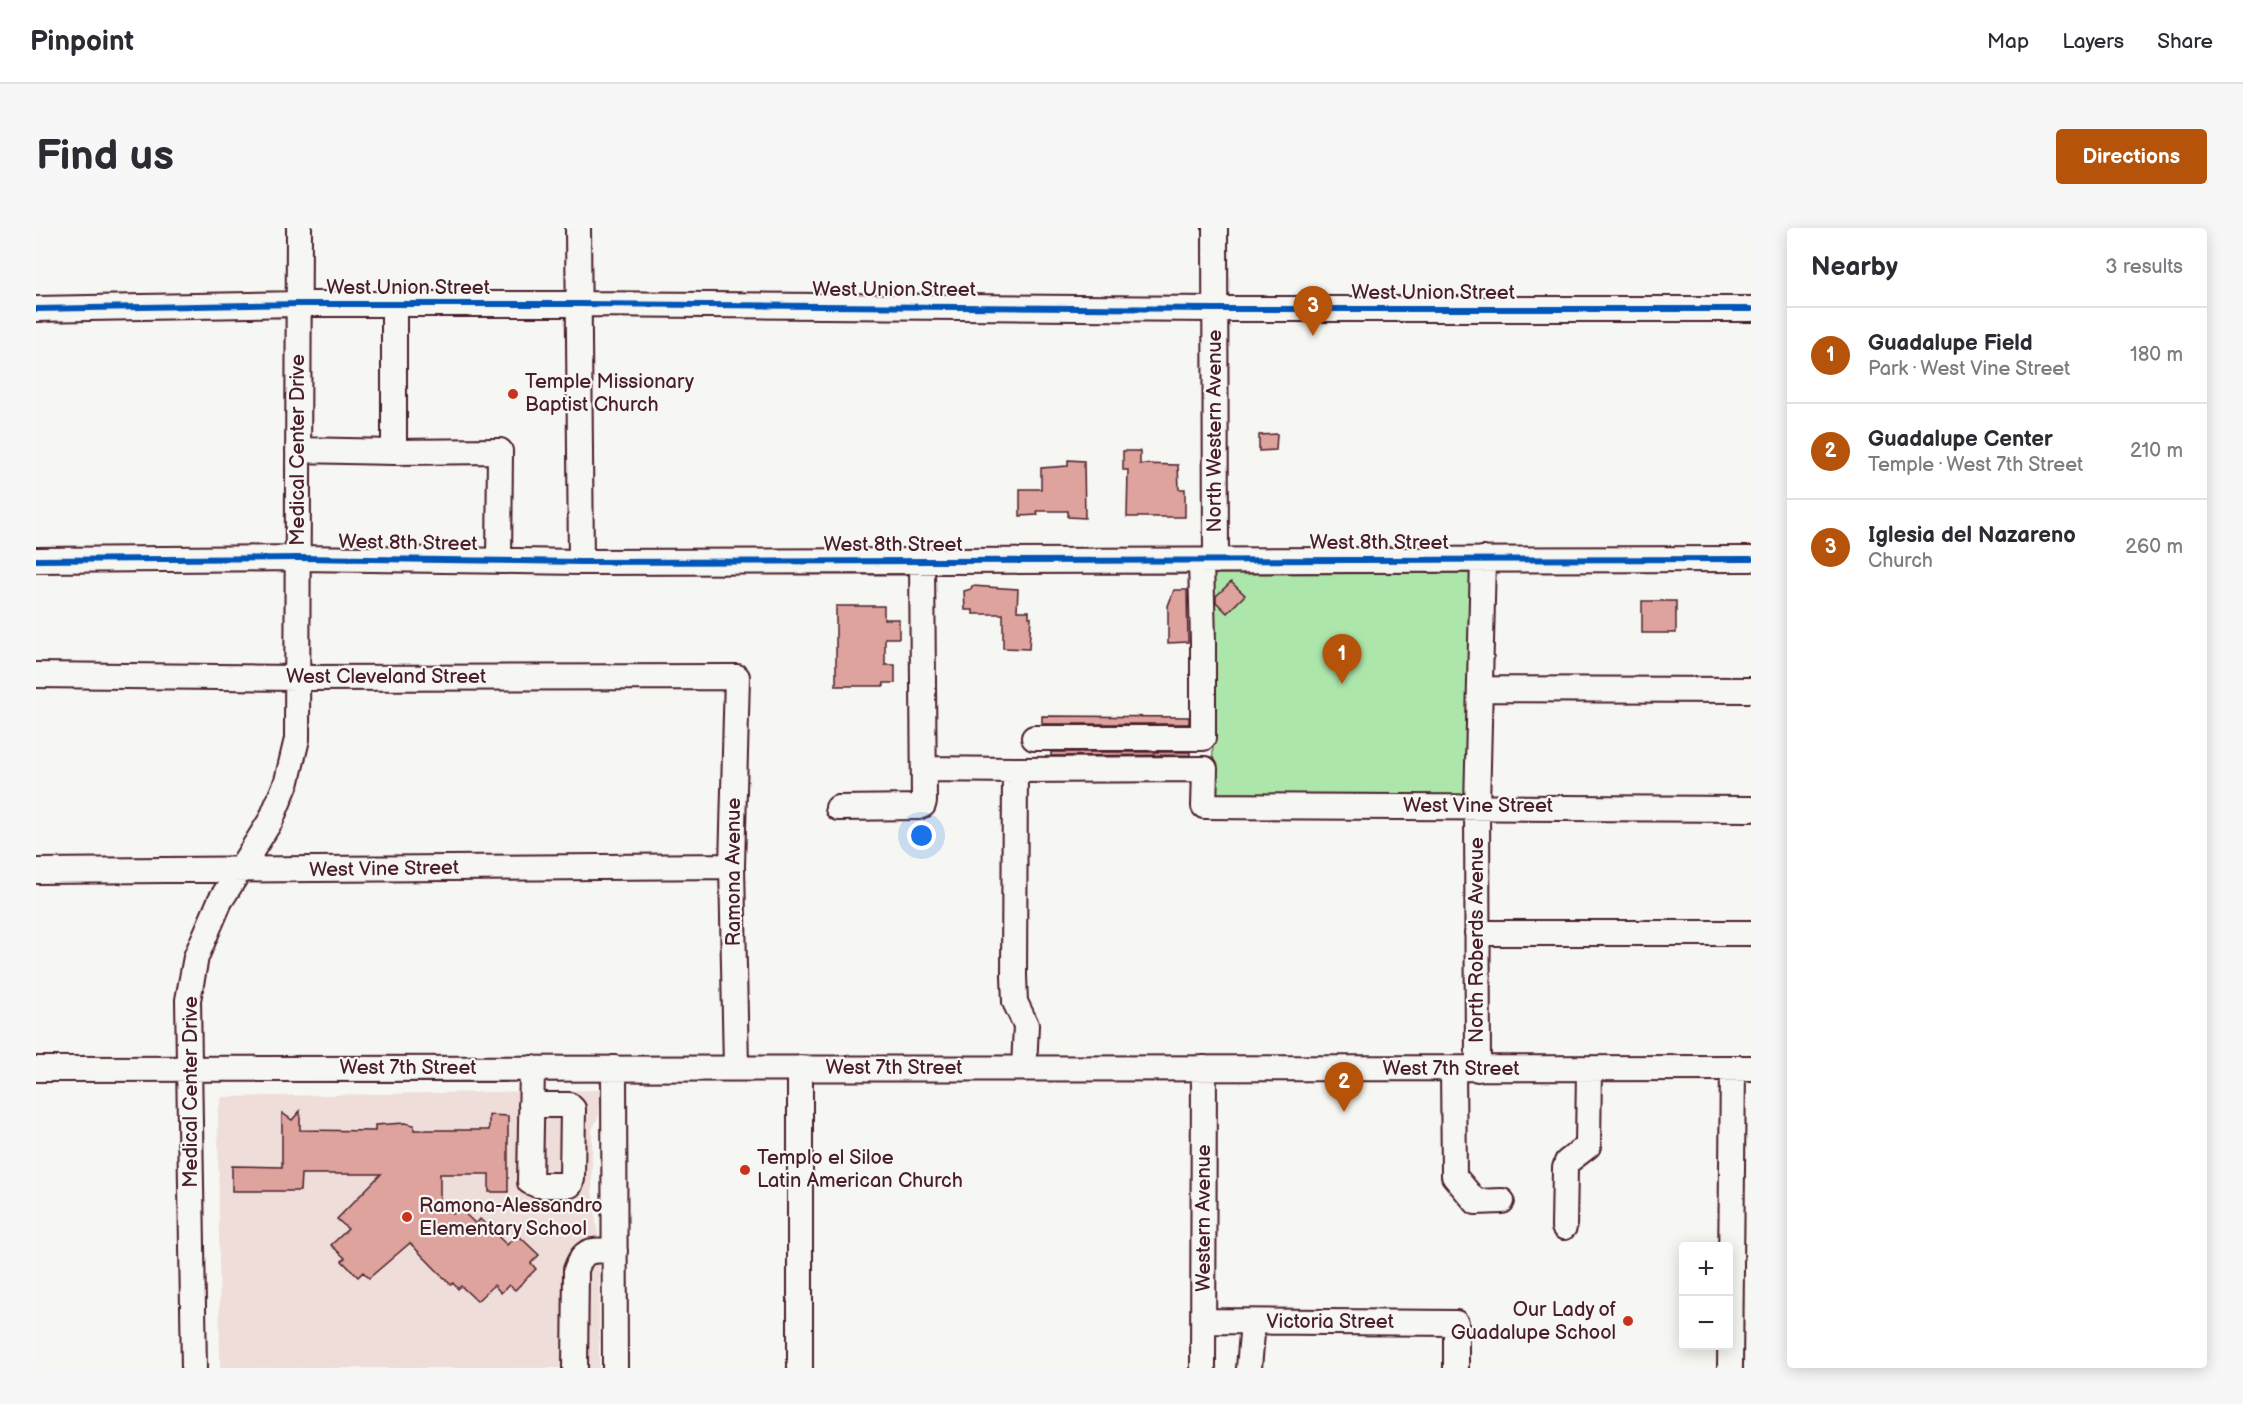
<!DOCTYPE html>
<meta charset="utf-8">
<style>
:root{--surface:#fff;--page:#f7f7f7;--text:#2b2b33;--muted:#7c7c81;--line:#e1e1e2;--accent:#b45309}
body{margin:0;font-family:"Balsamiq Sans",sans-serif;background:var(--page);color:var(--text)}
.controls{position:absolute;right:18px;bottom:18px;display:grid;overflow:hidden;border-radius:6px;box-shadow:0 3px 15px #0003}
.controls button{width:54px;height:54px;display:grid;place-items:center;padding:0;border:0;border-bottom:2px solid var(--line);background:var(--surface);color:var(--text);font:30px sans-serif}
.you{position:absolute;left:886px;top:608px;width:21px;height:21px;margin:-15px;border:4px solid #fff;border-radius:50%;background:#1a73e8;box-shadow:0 0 0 9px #1a73e833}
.badge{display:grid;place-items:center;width:39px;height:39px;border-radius:50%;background:var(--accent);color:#fff;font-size:20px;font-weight:700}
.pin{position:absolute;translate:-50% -50px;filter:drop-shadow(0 2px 3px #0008)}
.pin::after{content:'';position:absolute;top:32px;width:21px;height:18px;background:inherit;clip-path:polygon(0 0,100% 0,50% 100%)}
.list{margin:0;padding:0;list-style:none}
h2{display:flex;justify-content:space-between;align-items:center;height:78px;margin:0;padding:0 24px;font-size:26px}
h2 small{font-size:20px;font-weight:400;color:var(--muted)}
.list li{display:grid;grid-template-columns:39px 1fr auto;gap:18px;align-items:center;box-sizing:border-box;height:96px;padding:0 24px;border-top:2px solid var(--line)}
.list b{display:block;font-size:22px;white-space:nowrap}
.list p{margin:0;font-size:20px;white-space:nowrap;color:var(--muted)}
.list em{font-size:20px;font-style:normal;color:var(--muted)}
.map{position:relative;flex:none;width:1715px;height:1140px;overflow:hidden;border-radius:6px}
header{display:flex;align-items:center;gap:36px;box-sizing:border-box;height:84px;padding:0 30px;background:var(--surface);border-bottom:2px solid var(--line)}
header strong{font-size:28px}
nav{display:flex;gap:33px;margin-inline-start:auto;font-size:21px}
.intro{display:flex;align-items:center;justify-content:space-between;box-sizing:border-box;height:144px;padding:0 36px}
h1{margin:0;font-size:42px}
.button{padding:15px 27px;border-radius:6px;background:var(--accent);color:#fff;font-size:21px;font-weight:700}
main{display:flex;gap:36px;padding:0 36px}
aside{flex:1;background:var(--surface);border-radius:6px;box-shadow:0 3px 15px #0003}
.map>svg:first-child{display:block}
</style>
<header>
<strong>Pinpoint</strong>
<nav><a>Map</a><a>Layers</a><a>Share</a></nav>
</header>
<div class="intro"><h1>Find us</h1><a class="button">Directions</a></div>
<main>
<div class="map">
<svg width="1715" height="1140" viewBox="0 0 1715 1140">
<rect width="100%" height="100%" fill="#f6f6f2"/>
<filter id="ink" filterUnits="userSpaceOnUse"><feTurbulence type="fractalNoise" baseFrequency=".0167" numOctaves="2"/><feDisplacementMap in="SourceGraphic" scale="12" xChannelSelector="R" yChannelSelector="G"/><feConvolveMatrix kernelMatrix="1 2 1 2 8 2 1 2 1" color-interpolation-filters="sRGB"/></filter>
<g filter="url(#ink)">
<path fill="#eeddd8" d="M564,862L563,887L556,902V962L563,1015V1140H184L182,883L186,869Z"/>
<path fill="#ade6aa" stroke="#7c826a" stroke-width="1.5" d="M1434,345L1435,567L1177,568L1176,346Z"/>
<path fill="#dda39c" stroke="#4a1f2b" stroke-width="1.5" d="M1241,206L1240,222L1223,223V207Z
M1087,223H1104V236L1142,237L1143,261H1149V289H1091L1092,242H1087Z
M1032,232L1048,233L1049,290L1032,289V283H1001L1002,287L984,288V261H1005V240L1032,238Z
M1195,354L1209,367L1191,385L1180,374V368Z
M936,358L982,361L981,383H993V389H995L993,421L967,420V386H937V382H929L928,363L935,361Z
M1138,362H1151L1152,414L1132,415V378Z
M1606,373H1640V405H1606Z
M800,378H848V391H863V410H849V437H859V455H848V458H800Z
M1006,488L1153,489V496H1006Z
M1015,524H1154V527L1015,528Z
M264,883V902L339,903V897L369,895L378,897V902H453V887L472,888V964H453V946H404V974L417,986L423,980L440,996L444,991L471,1017L481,1006L503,1027L495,1035L500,1041L479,1062L473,1057L465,1065L458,1057L441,1073L425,1058L422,1061L417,1055L415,1057L374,1015L333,1050L327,1044L322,1049L306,1033L309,1030L295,1017L312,1001L301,991L345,946H265L264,963H196V938L246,939V885L256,892Z"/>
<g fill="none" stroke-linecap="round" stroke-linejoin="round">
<defs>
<path id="minor" d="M542,0L545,334
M1179,0L1180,333
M358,76V224L464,223L463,333
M0,81L262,76H542L1178,81H1715
M262,222L358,224
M0,332L262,330L545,334L1715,331
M0,447L261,450L701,449L696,638L700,839
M1444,461L1715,462
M998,510H1167V414L1165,333
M888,541L979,542
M802,580L882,579L887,577L888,573L886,334
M0,643L696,638
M1441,705H1715
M578,840L579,1140
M764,840V1140
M988,840L990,797L979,774L978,748L979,542L1169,541L1168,578L1715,581
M0,841L1715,840
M1417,841L1418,948L1440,974L1466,973
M1442,841L1441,578L1447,331
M495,877H533L537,881L536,951L534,957H501L494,954L496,840
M1528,999L1529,940L1531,934L1552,918L1553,841
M1168,1093L1420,1095V1140
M158,1140L152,772L160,729L184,673L235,592L251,553L261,511L263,0
M539,1140L540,1042C548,1018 557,1023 579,1023
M1167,1140L1168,840
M1213,1140L1217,1094
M1694,1140L1697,840"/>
</defs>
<use href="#minor" stroke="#4a1f2b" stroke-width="28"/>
<use href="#minor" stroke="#f6f6f2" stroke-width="24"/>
<defs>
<path id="cycleway" d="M0,81L262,76H542L1178,81H1715
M0,332L262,330L545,334L1715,331"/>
</defs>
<use href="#cycleway" stroke="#f6f6f2" stroke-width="10"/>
<use href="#cycleway" stroke="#0057b8" stroke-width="6"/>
</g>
</g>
<g fill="#c8321e" stroke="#f6f6f2" stroke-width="2">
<circle cx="477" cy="166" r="6"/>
<circle cx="709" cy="942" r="6"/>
<circle cx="371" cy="989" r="6"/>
<circle cx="1592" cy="1093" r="6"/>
</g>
<g text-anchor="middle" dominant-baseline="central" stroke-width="4.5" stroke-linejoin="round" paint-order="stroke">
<g font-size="20" fill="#4a1f2b" stroke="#f6f6f2">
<text x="372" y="60">West Union Street</text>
<text x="858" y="62">West Union Street</text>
<text x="1397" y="65">West Union Street</text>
<text transform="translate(1179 203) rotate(-90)">North Western Avenue</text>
<text transform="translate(262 222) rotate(-90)">Medical Center Drive</text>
<text transform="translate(372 315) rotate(1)">West 8th Street</text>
<text x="1343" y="315">West 8th Street</text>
<text x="857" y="317">West 8th Street</text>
<text x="350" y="449">West Cleveland Street</text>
<text x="1442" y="578">West Vine Street</text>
<text transform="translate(348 641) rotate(-1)">West Vine Street</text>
<text transform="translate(698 644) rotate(-90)">Ramona Avenue</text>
<text transform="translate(1441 712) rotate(-90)">North Roberds Avenue</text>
<text x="372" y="840">West 7th Street</text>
<text x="858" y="840">West 7th Street</text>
<text x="1415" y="841">West 7th Street</text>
<text transform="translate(155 864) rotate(-90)">Medical Center Drive</text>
<text transform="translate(1168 990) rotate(-90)">Western Avenue</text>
<text x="1294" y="1094">Victoria Street</text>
</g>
<g font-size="20" fill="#4a1f2b" stroke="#f6f6f2" text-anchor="start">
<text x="489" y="154">Temple Missionary<tspan x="489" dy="23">Baptist Church</tspan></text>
<text x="721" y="930">Templo el Siloe<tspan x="721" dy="23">Latin American Church</tspan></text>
<text x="383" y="978">Ramona-Alessandro<tspan x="383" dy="23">Elementary School</tspan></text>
<text x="1580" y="1082" text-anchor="end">Our Lady of<tspan x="1580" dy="23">Guadalupe School</tspan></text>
</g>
</g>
</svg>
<div class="controls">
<button>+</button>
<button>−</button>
</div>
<div class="you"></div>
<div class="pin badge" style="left:1306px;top:456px">1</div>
<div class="pin badge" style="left:1308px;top:884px">2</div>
<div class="pin badge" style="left:1277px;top:108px">3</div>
</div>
<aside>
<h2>Nearby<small>3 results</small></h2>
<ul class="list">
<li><span class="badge">1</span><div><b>Guadalupe Field</b><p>Park · West Vine Street</p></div><em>180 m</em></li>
<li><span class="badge">2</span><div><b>Guadalupe Center</b><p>Temple · West 7th Street</p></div><em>210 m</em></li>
<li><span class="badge">3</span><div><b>Iglesia del Nazareno</b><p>Church</p></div><em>260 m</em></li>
</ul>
</aside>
</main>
